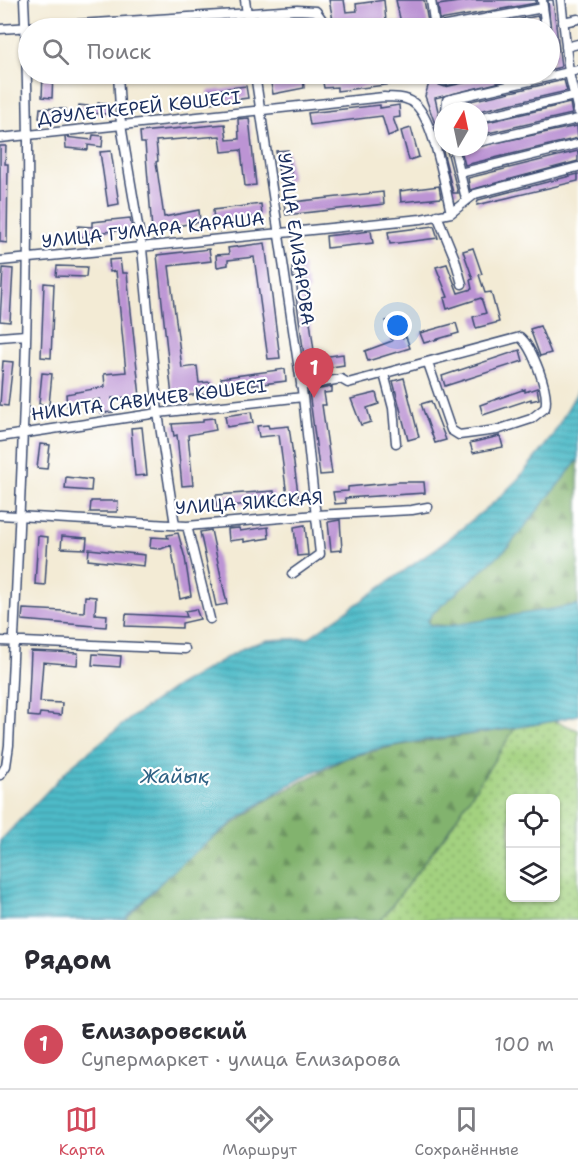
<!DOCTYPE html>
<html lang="ru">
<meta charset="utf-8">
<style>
:root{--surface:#fff;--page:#f7f7f7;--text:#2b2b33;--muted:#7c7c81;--line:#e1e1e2;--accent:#d1495b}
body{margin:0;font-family:"Shantell Sans",sans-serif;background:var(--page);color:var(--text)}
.controls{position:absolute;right:18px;bottom:18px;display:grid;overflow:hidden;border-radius:9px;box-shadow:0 2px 4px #0004}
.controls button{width:54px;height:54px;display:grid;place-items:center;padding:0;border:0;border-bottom:2px solid var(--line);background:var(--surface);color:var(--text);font:30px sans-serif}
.compass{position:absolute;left:434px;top:102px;width:54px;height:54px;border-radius:50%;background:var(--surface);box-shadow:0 2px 4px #0004;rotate:9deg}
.you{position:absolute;left:398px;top:326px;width:21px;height:21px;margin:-15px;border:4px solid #fff;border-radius:50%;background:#1a73e8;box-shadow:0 0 0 9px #1a73e833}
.badge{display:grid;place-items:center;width:39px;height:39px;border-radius:50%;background:var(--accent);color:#fff;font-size:20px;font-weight:700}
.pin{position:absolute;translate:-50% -50px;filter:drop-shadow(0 2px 3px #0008)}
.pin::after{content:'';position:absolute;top:32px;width:21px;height:18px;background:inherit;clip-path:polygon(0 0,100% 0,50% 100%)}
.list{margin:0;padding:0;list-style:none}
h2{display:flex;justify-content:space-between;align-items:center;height:78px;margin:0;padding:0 24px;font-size:26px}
h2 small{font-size:20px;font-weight:400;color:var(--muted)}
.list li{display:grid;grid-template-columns:39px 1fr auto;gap:18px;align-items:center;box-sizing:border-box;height:90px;padding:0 24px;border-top:2px solid var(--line)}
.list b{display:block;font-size:22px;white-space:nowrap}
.list p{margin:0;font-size:20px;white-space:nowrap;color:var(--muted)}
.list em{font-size:20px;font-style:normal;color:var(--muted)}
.icon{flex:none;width:33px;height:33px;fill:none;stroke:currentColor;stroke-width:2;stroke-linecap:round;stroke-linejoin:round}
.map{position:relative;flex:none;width:578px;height:920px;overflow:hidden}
.search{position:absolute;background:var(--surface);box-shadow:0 2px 4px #0004;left:18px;right:18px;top:18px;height:66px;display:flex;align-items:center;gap:15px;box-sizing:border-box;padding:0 21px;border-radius:33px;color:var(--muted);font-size:22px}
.sheet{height:168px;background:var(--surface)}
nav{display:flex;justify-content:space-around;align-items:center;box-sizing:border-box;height:84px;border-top:2px solid var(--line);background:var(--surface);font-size:16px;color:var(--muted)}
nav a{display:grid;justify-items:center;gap:3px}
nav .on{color:var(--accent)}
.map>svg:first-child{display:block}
</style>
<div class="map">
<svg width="578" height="920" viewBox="0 0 578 920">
<defs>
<pattern id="grass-dots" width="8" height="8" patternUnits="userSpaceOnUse" patternTransform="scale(1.5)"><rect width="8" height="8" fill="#a3d17f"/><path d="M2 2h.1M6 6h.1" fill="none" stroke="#84aa6b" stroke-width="1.8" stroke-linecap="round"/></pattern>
<pattern id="forest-firs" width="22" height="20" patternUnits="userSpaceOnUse" patternTransform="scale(1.5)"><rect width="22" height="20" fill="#82b36e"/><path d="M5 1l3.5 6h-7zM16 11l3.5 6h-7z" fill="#6a925e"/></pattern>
<pattern id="water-rules" width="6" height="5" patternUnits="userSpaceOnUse" patternTransform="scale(1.5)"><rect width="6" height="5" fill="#4ebbc8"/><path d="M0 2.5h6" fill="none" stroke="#4098a6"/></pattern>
</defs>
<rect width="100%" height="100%" fill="#fff"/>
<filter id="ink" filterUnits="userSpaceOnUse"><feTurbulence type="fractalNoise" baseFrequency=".0167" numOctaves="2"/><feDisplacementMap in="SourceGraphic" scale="12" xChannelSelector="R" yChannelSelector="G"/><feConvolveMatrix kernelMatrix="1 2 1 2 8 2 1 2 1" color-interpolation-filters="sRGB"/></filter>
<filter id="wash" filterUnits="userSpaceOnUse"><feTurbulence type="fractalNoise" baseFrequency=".008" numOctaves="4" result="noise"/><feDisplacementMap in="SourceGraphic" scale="24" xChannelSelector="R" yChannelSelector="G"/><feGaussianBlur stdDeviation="1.35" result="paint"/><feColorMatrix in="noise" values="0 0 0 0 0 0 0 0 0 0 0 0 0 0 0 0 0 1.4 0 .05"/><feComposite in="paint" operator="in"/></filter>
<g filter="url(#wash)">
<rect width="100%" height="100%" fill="#f3ebd5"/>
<path fill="url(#grass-dots)" stroke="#5f806e" stroke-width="1.5" fill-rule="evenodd" d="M554,721L578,730V920H381L448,831L515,728ZM510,798H556V898H510Z"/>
<path fill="url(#forest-firs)" stroke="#4e7166" stroke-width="1.5" d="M578,460V605L448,626L428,624L431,615L508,547Z
M515,728L448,831L381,920H125L184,859L269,799L346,758L395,746Z"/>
<path fill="url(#water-rules)" stroke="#347593" stroke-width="1.5" d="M578,390V460L508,547L431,615L427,622L432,626H448L578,605V715C511,733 440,734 372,750C290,769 180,857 125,920H0V841L72,765L132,717L177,686L245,647L268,640L308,638L441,545L498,499L519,478L551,438Z"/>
<g id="blocks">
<path fill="#bc94d4" d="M329,0H344L346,12L357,11L356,4L384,0L386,21L334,25Z
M396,0H424L429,28L417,26L402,28Z
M472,0H536V3L440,20L438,5Z
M548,0H553L561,67L549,70V64L553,63Z
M538,16L540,28H485V26Z
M43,74H53L52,98L42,97Z
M378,74H416L417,81L337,91V87L324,88L322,77L333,76L334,79Z
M428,74H436L439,85L445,87L505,74H534L435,98L443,133V147H446L458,193H453L440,138L425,96L430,80Z
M303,76L304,88L273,94L271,83Z
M564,80L567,91L479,111H452L453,105Z
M246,86L248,98L209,103L207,91Z
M98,103L108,104L107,114L88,113V116L78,115L79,105L98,107Z
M570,103L572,114L479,135V124Z
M380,105V108L399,105L400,117L393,118L398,132L388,136L382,116L310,125L308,113Z
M40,108L66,109L65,119L39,118Z
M249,118L256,185L245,186L241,150L222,152L220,136L156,141L158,161L156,162L164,217L199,210L200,222L152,230L145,143H141L140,132L225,124L227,140L239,139L238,119Z
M577,126L578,138L465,165L461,150Z
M411,128L419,157L409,160L401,131Z
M93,135L103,136L102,147L88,145V150L66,148L65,137L92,140Z
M0,146H6L5,164H8L7,243L0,242Z
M288,150L292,180L280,181L276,151Z
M111,151L119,204L108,206L100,152Z
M578,151V161L470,190L468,178Z
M578,174V181L477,205L478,200Z
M439,186L441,198L401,202L400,191Z
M383,192L384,204L286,215L284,203Z
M261,204L262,216L214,222L213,210Z
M130,218L132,229L87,234V237L77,236L78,226L92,227V222Z
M434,226L438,238L390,244L388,232Z
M371,231L373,243L327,248L326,236Z
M265,243L280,358L268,359L254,257L228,260V265L217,267L216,255L229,254L228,248Z
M473,248L482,274L479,275L485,293L491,292L499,322L476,328L473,317L486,313L481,298L447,309L444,298L448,297L436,267L447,264L458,293L472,289L470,280L473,279L463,251Z
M209,249L211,261L169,266L182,368L197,366L199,383L210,382L212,393L172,397L157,255Z
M120,259L122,273H127L140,397L112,398L113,412L101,413L100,399L67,406L66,394L105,387L104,374L126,372L116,271L110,272L109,260Z
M303,265L305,280H307L309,291L306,292L315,358L343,354L344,365L306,371L296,296H298L296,278H293L292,267Z
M57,266L87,267L86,277L56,276Z
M3,268L13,269L10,322L0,321Z
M44,283L54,284L51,358L41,357Z
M396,318L402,338L406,337L410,348L368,361L365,351L392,341L386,321Z
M456,323L459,333L424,343L420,333Z
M540,326L551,353L540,356L530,329Z
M520,350L523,361L445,386L442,376Z
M3,361L13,362L8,406L0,405Z
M285,369L286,381L222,389L221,378Z
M42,373L52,374L49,405L39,404Z
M404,378L419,437L408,440L393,381Z
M332,387V392L324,393L326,405H322L332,474L320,475L309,391Z
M537,388L539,399L531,401V399L483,415L480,405L525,389V392Z
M376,393L379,404L367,408L371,422L361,425L351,399Z
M431,401L446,440L435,443L421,404Z
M251,412L253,423L227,427L225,416Z
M214,418L216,430L188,435L193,485L182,486L177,435L174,436L172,424L203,422V419Z
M268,425L269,428L289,426L299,501L288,503L279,435L259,437L257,426Z
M142,427L147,475L135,476L131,428Z
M500,436L503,447L473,453L470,443Z
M40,444L50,445L47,469L37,468Z
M66,477L92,480L91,491L65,489Z
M399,482H424L425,493L345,498L346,503L335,504L333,492L348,491V487Z
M274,491L275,502L217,507L216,495Z
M91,501H118L117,512H90Z
M340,520L342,550L331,551L328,522Z
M305,525L308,555L297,556L294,527Z
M268,527L269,538L244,542V539L229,541L228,529L239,528L240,531Z
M211,530L227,604L216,606L200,532Z
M178,533L185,558L191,596L180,599L171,545L161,549L150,548L151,537L168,538L167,535Z
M38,536L48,537L45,585L35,584Z
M62,536L87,538L86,549L61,548Z
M89,549L145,555L144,566L88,560Z
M85,596L96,597L95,614L107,615L106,627L22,620L23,609L84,612Z
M196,609L200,619L182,623V628L125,626L126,614L187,617L185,611Z
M31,651L78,653L77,665L43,662L40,702L62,703L61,715L40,713L39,717L28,716Z
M93,654L121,656L120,667L92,665Z"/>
</g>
</g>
<g filter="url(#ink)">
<use href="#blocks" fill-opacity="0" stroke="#3b4b70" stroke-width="1.5"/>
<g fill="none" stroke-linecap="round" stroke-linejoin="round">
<defs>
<path id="minor" d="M245,0L249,28
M431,0L435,28
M542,0L546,28
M561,0L569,73L578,111
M563,22L578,19
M435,28L543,8
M0,29L297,10L316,11L328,28
M566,47L578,44
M118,74L121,125L142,249L158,413L175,525
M255,74L303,397L320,554L292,574
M442,74L444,81L481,74
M446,111L447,100L578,70
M479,118L578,95
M0,138L384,97C396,98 407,96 416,105C434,122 445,187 451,213
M479,142L578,119
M454,147L466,199
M460,173L578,144
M451,213L475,194L578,167
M437,215L455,259L462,284
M0,261L421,219L451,213
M0,337L25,335
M384,374L393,408L396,443
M301,386L341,379L348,383L520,337C532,347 550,392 545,408L531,419L497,430L459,435L451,430L428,363
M0,437L158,413L303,397
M0,515L187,526L316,515L412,510L428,507
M187,526L210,619
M0,641L185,649
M0,775L6,766L9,745C20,497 36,248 24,0"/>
</defs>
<use href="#minor" stroke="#3b4b70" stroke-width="11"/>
<use href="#minor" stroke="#fff" stroke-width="8"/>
</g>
</g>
<g text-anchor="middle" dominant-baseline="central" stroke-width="4.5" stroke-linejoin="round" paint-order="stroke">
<g font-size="18" fill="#1b2f5e" stroke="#fff">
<text transform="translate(139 108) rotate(-6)">ДӘУЛЕТКЕРЕЙ КӨШЕСІ</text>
<text transform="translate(153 230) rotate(-6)">УЛИЦА ГУМАРА КАРАША</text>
<text transform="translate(296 239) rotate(82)">УЛИЦА ЕЛИЗАРОВА</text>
<text transform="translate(149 400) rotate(-7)">НИКИТА САВИЧЕВ КӨШЕСІ</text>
<text transform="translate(249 503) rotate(-4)">УЛИЦА ЯИКСКАЯ</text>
</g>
<g font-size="20" font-style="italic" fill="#2d6083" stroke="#fff">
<text x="175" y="776">Жайық</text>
</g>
</g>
</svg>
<div class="controls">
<button><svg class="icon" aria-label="locate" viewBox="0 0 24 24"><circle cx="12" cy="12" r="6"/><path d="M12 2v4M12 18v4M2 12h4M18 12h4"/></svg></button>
<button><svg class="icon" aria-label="layers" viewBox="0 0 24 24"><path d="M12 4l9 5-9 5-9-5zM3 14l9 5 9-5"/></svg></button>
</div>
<svg class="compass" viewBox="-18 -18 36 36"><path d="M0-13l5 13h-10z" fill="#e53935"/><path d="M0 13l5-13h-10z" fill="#7c7c81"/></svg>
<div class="you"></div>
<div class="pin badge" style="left:314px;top:398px">1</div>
<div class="search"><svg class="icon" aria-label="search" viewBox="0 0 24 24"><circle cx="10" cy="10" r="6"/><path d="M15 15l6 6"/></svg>Поиск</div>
</div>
<section class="sheet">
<h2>Рядом<small></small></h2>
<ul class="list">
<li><span class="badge">1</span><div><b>Елизаровский</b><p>Супермаркет · улица Елизарова</p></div><em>100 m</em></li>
</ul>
</section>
<nav>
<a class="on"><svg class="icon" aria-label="map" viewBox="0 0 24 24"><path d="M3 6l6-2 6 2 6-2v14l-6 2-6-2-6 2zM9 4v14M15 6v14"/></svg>Карта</a>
<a><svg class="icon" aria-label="directions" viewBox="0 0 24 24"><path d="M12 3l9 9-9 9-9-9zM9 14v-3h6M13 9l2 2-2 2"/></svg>Маршрут</a>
<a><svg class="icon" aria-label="saved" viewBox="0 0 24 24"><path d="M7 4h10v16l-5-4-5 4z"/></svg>Сохранённые</a>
</nav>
